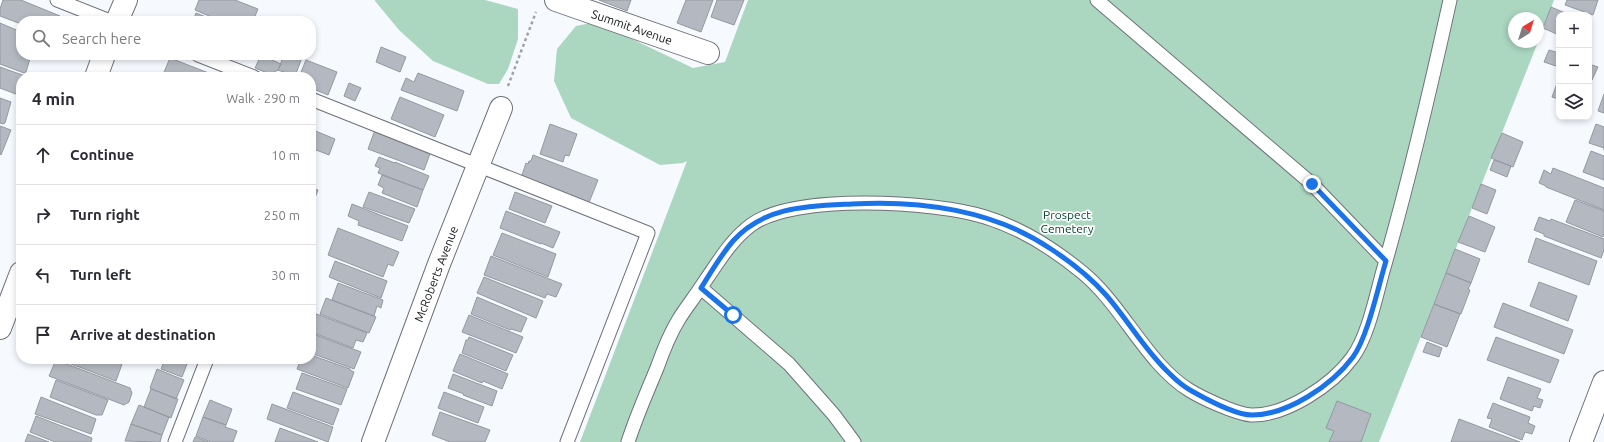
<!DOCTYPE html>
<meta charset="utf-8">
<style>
:root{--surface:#fff;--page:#f7f7f7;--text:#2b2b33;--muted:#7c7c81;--line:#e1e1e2}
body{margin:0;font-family:Ubuntu,sans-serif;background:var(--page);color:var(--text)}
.controls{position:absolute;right:12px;top:12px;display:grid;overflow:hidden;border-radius:8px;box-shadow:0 2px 6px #0003}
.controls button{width:36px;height:36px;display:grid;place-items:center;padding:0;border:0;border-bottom:1px solid var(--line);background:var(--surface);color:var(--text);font:20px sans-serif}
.compass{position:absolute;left:1508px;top:12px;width:36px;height:36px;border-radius:50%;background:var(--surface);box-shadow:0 2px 6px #0003;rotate:38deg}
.stop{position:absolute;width:12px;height:12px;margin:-9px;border:3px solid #1a73e8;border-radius:50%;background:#fff}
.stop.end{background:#1a73e8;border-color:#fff;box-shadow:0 1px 4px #0008}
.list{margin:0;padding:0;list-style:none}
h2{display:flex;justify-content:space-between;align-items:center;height:52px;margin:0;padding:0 16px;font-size:17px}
h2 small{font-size:13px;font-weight:400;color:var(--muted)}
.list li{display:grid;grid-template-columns:26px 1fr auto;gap:12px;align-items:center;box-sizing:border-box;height:60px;padding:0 16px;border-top:1px solid var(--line)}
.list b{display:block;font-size:15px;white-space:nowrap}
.list em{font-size:13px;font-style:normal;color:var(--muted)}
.icon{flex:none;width:22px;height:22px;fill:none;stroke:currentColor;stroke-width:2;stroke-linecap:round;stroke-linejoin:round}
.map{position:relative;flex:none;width:1604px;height:442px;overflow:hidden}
.search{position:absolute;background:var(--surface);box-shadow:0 2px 6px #0003;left:16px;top:16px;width:300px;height:44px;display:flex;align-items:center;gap:10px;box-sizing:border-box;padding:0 14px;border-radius:16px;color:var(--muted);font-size:15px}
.panel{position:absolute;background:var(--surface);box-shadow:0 2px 6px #0003;left:16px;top:72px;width:300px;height:292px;border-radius:16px}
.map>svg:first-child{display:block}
</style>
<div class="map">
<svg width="1604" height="442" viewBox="0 0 1604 442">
<rect width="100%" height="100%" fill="#f6f9fe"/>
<path fill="#abd7c1" d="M375,0H485L518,9V39L508,69L499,84H488L433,61L399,30L375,1Z
M748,0H1554L1538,41V18H1514V42H1538L1379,442H580L687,161L683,163L660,165L571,118L554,81L557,49L576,26L596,22L693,68L725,62Z"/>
<path fill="#b4b9c1" stroke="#9498a0" d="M3,0H21L60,16L58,21H21V24L0,16V9Z
M199,0H235L258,9L253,21H221L195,10Z
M599,0H631L627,11Z
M686,0H713L701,32L677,23Z
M717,0H744L734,25L711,17Z
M1567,0H1598L1593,15L1565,5Z
M1551,7L1570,15H1559V35L1543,28Z
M196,13L216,21H193Z
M0,23L21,32V55H31L26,72H25L24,73L0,64Z
M381,47L406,57L400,72L376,62Z
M1549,50L1559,53V67L1544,62Z
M261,55L281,64L278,70L270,74L255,68Z
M284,55H303L295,76L278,70Z
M170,58L219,77H162Z
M306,60L337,72L328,95L311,88V77H299Z
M1589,64L1598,67L1592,80L1589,79Z
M0,67L28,77H21V96L0,88Z
M418,73L464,91L457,111L401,90L406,78L414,82Z
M1558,81H1559V99L1552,97Z
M349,83L361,88L355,101L344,96Z
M1604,94V113L1598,111Z
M400,97L444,115L435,137L391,119Z
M0,98L11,102L5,123L3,124L0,123Z
M550,124L577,134L569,156L565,155L563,162L540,154Z
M1596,124L1604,127V150V148L1589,143Z
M0,126L11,130L1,155L0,154Z
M313,130L335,139L329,155L311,148V136Z
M375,130L431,151L424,170L368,149Z
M1502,133L1523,142L1513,167L1491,158Z
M1591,151L1604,156V180L1583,172Z
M533,155L598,180L588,205L523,179L524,176L522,175L526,163L528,164L529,161H531Z
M379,157L395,163V162L429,176L423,190L378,173L380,168L375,166Z
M1494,160L1511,166L1507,177L1490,170Z
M1553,168L1604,188V210L1546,187V186L1539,183L1544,170L1551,174Z
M382,175L423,190L417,207L382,193L384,188L378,185Z
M1481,184L1496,190L1487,214L1472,208Z
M311,187L318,190L311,208Z
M369,192L415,209L409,223L363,207Z
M515,192L552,206L545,223L509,209Z
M1575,200L1604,211V233L1603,237L1566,222Z
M352,204L408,226L402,241L358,225L359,221L348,216Z
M506,211L560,232L553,248L541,243V244L500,228Z
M1469,216L1495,227L1485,252L1458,242Z
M1539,217L1550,221L1551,219L1604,239V250L1601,258L1544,236V234L1534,230Z
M338,228L399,252L393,266L388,264L383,277L328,255Z
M502,233L556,254L548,277L493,255Z
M1536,238L1597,261L1589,285L1528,262Z
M1455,249L1480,259L1471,283L1446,273Z
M491,256L562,284L556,297L547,294L545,298L484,275Z
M335,261L387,281L381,298L329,277Z
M1446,273L1471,283L1468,289L1470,290L1461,314L1434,304Z
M484,277L543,301L536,318L477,293Z
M1539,282L1577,296L1568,321L1530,306Z
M338,283L383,300L381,308L377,306L374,316L332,300Z
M477,297L527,318L521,332L511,329L510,330L471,314Z
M326,298L376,317L369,333L320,314Z
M1503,303L1573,330L1564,354L1494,327Z
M1434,304L1460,314L1447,347L1421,337Z
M311,312L367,333L363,342L356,340L353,348L311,332Z
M469,315L523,337L516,353L462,332Z
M313,334L361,352L354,369L311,353V339Z
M469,337L513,355L506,371L462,353L466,340H468Z
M1496,337L1559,360L1550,383L1487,360Z
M1427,342L1442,348L1439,357L1423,352Z
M460,354L508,374L502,389L483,381L482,383L453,371Z
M311,355L350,369V370L354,372L348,388L297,369L301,359H311Z
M58,359H110L122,364L116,381Z
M165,359H175L187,364L182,377L161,369Z
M179,359H189L188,363Z
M56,360L130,388L132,393L129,402L124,405L49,376Z
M157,369L184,380L176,399L150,388Z
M302,373L347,389L341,405L296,389Z
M453,374L497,391L492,406L463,395L464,394L448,388Z
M1508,377L1541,389L1537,398L1543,400L1540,408L1534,406L1532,411L1500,399Z
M56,380L108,400L102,415H96L50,397Z
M151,389L178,399L171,418L144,407Z
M293,392L339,409L333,425L287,408Z
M444,392L484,407L478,423L438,408Z
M41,397L96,419L91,434L35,414Z
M210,400L232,409L226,425L203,417Z
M1337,401L1371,414L1361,442H1329L1334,431L1326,428Z
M1493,403L1530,417L1528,423L1535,426L1532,434L1525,432L1522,440L1489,427L1492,419L1487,418Z
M272,404L333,427L328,442L267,419Z
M139,405L169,417L162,435L131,424Z
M440,412L490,430L485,442H450L432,435Z
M36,416L92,438L91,442H55L30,432Z
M203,417L226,425L225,427L237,431L233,442H211L196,436Z
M1459,419L1520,442H1451Z
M131,424L162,435L160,442L125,441Z
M280,428L318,442H275Z
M28,434L49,442H25Z
M195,437L208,442H193Z"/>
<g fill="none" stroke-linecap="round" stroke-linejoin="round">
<defs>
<path id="service" d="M57,0L110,21
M1097,0L1312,184L1386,261
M198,55L254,77
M311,99L648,233L567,442
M701,288L789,364L834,415L854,442
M175,442L207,359
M628,442C636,417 647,392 657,368C663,351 669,335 679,319C687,306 697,294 705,281C719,261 731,240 751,225C794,193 934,201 985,217C1021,228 1054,249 1083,273C1122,305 1147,364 1189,390C1202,398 1236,414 1251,415C1286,416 1332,385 1352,358C1368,337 1376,296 1383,271C1409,181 1430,91 1450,0"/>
<path id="minor" d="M556,0L708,53
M373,442L439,264L501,108
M1581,442L1604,382"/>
<path id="tertiary" d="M117,21L126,0
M96,77L104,55
M0,328L21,273"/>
</defs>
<use href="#service" stroke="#6e7279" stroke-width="15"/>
<use href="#minor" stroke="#6e7279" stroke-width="24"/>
<use href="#tertiary" stroke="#6e7279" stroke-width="24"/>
<path stroke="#9ea1a5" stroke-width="2.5" stroke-dasharray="3 3" stroke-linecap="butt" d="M508,86L536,12"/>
<use href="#service" stroke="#fff" stroke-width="13"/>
<use href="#minor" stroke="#fff" stroke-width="22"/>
<use href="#tertiary" stroke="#fff" stroke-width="22"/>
</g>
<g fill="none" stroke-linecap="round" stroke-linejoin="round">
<path stroke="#1a73e8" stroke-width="5" d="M733,315L701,288C711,272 721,255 733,241C764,206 809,206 852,204C920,200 994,210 1051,249C1071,262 1090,277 1106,295C1128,320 1145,351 1170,374C1176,380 1183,386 1190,390C1204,398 1236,415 1252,415C1288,415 1332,385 1353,357C1368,336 1378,287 1386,261L1312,184"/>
</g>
<g text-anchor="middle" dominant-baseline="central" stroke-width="3.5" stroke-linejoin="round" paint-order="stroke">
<g font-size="12" fill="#111315" stroke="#fff">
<text transform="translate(632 27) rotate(19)">Summit Avenue</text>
<text transform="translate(436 274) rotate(-69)">McRoberts Avenue</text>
</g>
<g font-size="12" fill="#003d28" stroke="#fff">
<text x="1067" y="214">Prospect<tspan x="1067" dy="14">Cemetery</tspan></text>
</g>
</g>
</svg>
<div class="controls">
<button>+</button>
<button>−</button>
<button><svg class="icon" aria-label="layers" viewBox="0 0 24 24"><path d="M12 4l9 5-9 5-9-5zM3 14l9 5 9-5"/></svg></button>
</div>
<svg class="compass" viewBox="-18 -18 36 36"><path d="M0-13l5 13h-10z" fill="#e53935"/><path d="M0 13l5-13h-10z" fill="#7c7c81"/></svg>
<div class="stop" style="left:733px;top:315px"></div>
<div class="stop end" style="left:1312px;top:184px"></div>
<div class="search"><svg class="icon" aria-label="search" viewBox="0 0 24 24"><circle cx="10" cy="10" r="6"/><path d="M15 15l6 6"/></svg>Search here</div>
<section class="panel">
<h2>4 min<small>Walk · 290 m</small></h2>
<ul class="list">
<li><svg class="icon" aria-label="ahead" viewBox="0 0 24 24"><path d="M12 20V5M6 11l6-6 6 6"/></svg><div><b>Continue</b></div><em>10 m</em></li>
<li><svg class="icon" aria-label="right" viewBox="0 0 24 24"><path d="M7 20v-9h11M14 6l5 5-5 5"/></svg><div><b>Turn right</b></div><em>250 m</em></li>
<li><svg class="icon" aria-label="left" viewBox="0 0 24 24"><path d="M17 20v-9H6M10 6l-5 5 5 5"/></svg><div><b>Turn left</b></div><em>30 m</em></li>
<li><svg class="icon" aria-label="arrive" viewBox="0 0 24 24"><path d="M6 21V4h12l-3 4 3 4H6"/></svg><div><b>Arrive at destination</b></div></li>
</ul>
</section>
</div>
